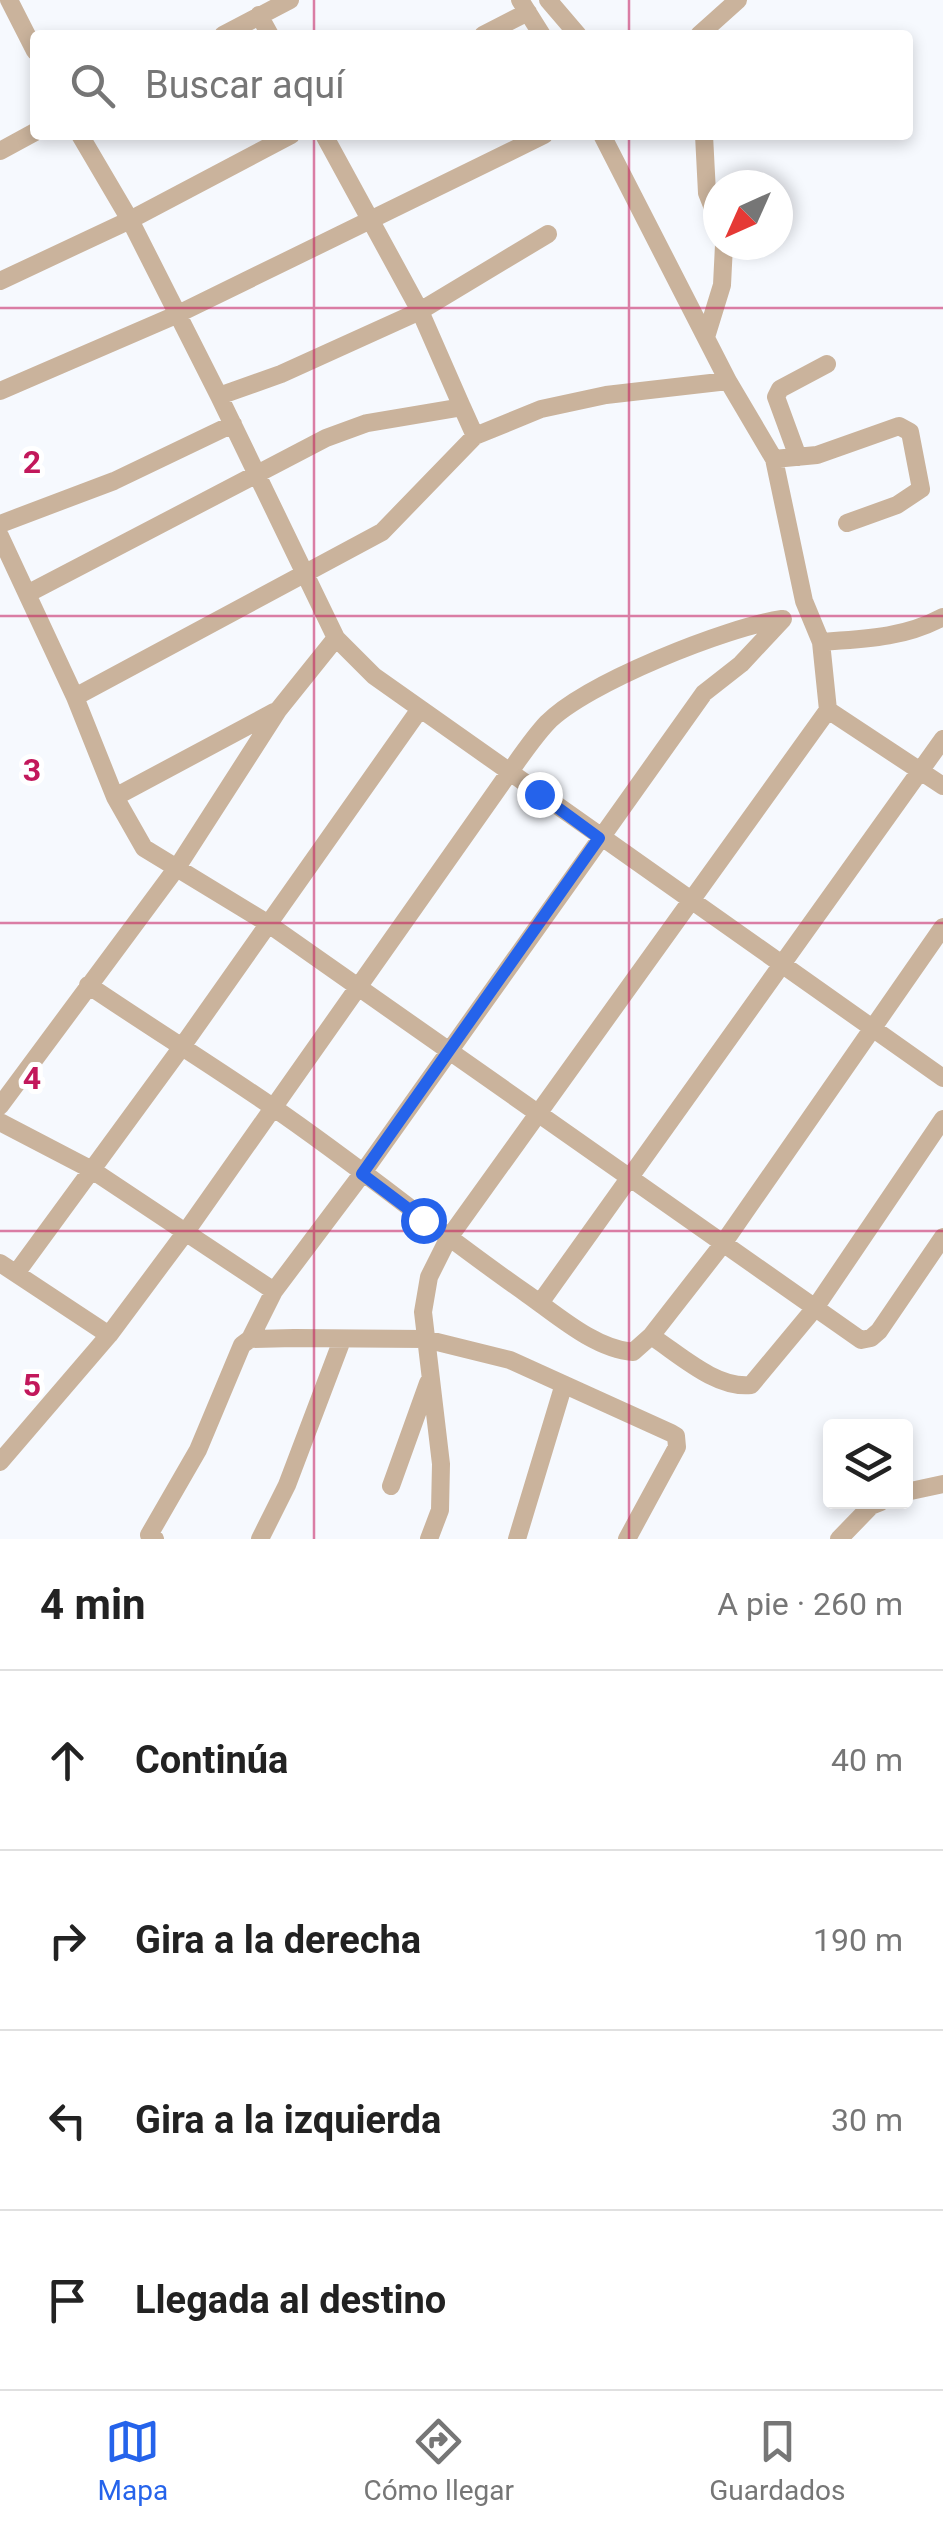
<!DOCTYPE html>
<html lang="es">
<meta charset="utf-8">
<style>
:root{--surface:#fff;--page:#f6f6f6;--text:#222;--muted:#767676;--line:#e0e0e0;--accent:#2563eb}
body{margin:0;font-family:Roboto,sans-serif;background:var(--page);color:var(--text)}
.controls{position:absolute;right:30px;bottom:30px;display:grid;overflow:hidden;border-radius:10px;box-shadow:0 5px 15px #0003}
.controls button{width:90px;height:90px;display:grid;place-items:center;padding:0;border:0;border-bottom:2px solid var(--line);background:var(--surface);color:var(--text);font:50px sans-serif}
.compass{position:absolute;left:703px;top:170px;width:90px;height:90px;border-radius:50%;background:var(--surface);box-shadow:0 5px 15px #0003;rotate:225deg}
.stop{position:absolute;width:30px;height:30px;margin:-22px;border:8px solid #2563eb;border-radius:50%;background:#fff}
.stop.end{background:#2563eb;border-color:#fff;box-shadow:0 2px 10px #0008}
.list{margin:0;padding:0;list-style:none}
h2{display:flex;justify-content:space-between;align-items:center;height:130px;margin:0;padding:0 40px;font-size:42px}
h2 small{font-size:32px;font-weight:400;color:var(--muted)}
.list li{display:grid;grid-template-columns:65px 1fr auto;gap:30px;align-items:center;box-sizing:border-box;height:180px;padding:0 40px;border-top:2px solid var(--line)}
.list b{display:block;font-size:38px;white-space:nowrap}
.list em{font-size:32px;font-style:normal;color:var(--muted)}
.icon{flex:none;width:55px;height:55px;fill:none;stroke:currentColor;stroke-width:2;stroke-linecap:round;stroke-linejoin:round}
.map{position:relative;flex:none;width:943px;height:1539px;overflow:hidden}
.search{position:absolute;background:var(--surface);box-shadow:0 5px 15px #0003;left:30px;right:30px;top:30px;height:110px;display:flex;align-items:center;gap:25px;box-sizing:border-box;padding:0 35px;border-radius:10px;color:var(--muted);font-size:38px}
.sheet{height:850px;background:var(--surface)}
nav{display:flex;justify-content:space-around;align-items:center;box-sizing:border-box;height:140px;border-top:2px solid var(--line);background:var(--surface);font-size:28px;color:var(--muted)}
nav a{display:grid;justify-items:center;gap:5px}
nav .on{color:var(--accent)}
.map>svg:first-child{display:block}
</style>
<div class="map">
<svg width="943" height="1539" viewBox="0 0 943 1539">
<rect width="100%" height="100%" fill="#f6f9fe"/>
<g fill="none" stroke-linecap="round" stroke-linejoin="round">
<path stroke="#cab39c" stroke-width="18" d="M9,0L35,51
M520,0L542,35
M548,0L578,35
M259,15L270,35
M223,35L290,0
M483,35L528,12
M699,35L738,0
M80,135L130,220L219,396L336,638L374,676L943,1078
M324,135L420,311L462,407
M704,135L707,193L718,221
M0,151L35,132
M0,281L130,220L291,135
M706,337L722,285L724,245
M0,391L176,315L544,135
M219,396L281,374L420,311L548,234
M798,457L776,397L780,389L827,364
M774,459L817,455L899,426L910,432L921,489L897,505L847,523
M0,524L114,481L233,424
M0,536L75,697L115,797L144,848L267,923L861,1340L871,1338L879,1331L943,1237
M27,594L326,438L367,423L462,407L475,436
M821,642C865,639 904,638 943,617
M75,697L382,532L475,436L541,409L606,395L728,381
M828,710L943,786
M115,797L274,712
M88,985C150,1027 213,1066 274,1108C360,1167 441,1234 527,1294C557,1315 595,1349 633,1352L651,1336L722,1245L943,927
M0,1106L178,866L279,709L336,638
M0,1122L92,1170L274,1291
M0,1263L109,1335
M17,1272L181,1048L420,709
M540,1303L943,739
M651,1336C679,1354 716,1389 751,1385L815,1308L943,1119
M250,1339L274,1291L362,1174L704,693L741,664L783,619
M0,1462L109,1335L185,1233L509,773C521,756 533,738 547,723C586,683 727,627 782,619
M391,1486L428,1383
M906,1492L943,1484
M155,1539L149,1535L198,1450L242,1345L250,1339L294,1338L425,1339L510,1360L671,1433L676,1436L677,1447L627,1539
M260,1539L287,1485L342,1340
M429,1539L440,1510L441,1464L423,1312L429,1277L448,1239L828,710L821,642L804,601L774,459L728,381L602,135
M517,1539L563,1387
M839,1539L871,1506L881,1502"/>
</g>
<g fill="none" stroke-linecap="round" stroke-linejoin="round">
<path stroke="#2563eb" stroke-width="12" d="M423,1220L362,1174L599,838L539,794"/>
</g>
<path fill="none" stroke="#c2185b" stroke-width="2.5" stroke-opacity="0.55" d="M314,0V35M629,0V35M314,135V1539M629,135V1539M0,308H943M0,616H943M0,923H943M0,1231H943"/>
<g font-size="32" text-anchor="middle" font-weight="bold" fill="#c2185b" stroke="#fff" stroke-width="10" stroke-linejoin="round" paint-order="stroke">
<text x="32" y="473">2</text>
<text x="32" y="781">3</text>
<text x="32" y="1089">4</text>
<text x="32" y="1396">5</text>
</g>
</svg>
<div class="controls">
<button><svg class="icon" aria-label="layers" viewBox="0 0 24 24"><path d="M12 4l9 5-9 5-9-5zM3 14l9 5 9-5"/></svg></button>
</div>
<svg class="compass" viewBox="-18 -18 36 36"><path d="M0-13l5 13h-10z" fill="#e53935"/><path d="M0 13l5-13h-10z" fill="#767676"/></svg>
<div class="stop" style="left:423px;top:1220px"></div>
<div class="stop end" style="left:539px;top:794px"></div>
<div class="search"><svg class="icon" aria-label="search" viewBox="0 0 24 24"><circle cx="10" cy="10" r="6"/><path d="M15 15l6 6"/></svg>Buscar aquí</div>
</div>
<section class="sheet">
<h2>4 min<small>A pie · 260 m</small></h2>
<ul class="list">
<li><svg class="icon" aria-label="ahead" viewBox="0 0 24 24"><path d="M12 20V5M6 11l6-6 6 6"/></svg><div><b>Continúa</b></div><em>40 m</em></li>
<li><svg class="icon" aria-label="right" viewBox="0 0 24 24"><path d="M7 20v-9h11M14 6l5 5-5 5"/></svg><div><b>Gira a la derecha</b></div><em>190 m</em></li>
<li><svg class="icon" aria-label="left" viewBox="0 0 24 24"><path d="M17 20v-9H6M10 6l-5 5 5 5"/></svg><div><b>Gira a la izquierda</b></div><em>30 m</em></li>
<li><svg class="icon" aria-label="arrive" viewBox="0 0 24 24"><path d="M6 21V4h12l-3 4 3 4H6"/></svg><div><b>Llegada al destino</b></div></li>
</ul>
</section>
<nav>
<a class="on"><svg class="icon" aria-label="map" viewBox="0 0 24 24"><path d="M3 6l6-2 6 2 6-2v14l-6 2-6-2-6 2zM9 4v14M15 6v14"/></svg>Mapa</a>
<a><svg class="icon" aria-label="directions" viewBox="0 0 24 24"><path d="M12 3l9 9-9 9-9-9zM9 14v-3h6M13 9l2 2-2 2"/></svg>Cómo llegar</a>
<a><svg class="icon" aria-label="saved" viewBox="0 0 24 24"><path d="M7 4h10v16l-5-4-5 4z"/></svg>Guardados</a>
</nav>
